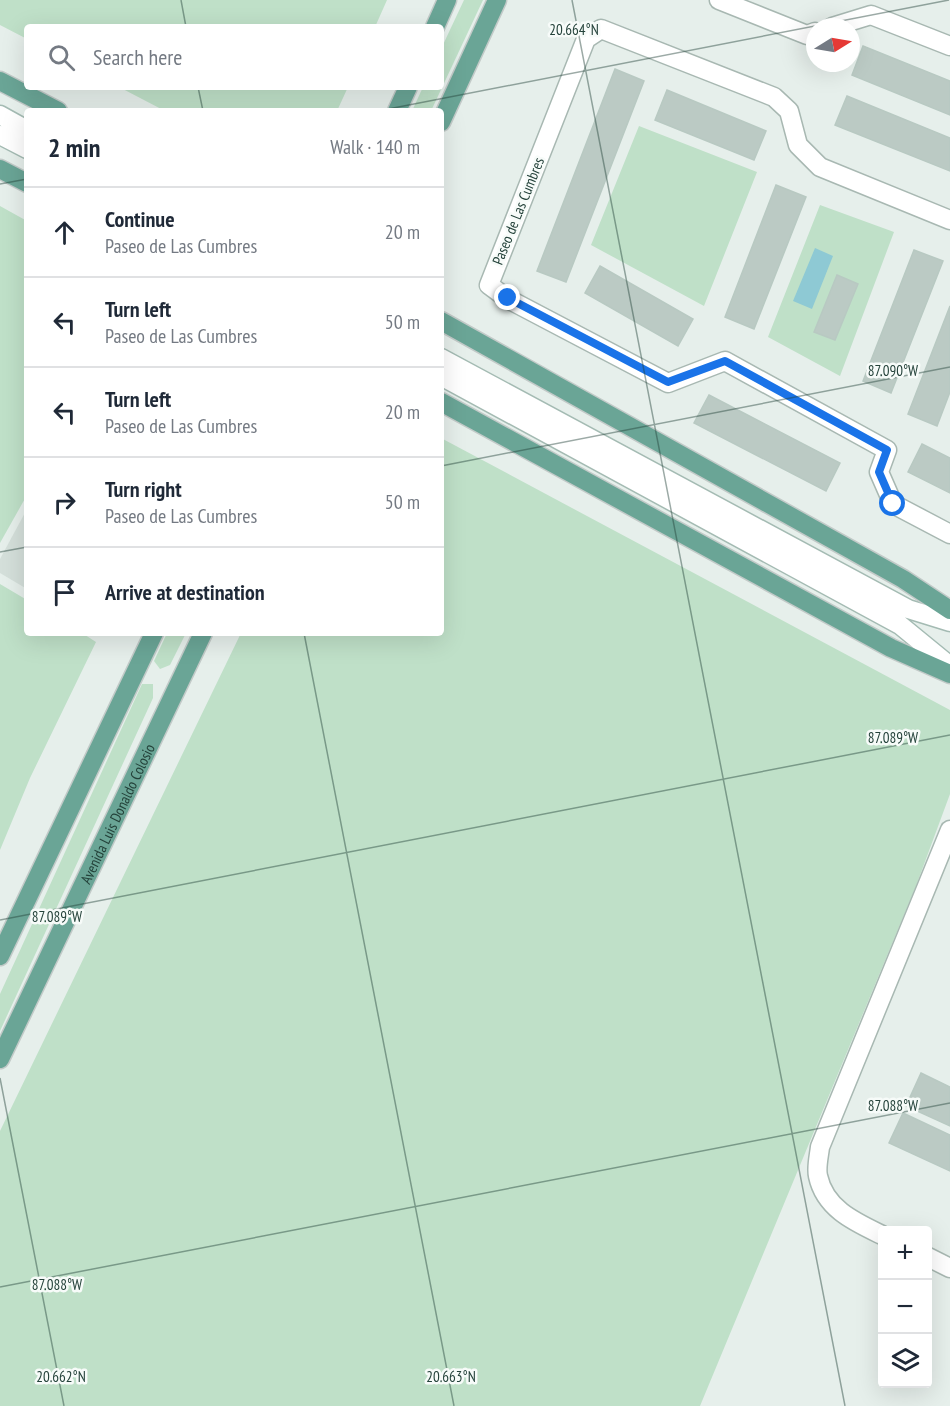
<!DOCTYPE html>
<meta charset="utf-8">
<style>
:root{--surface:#fff;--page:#f2f2f3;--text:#1f2937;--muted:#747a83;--line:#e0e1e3}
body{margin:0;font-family:"PT Sans Narrow",sans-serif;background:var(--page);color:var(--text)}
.controls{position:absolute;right:18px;bottom:18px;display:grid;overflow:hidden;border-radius:6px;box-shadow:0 6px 24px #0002}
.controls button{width:54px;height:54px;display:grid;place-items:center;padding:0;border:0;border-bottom:2px solid var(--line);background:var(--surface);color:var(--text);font:30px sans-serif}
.compass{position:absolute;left:806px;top:18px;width:54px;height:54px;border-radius:50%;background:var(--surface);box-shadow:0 6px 24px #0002;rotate:79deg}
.stop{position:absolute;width:18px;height:18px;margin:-14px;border:4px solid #1a73e8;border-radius:50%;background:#fff}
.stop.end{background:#1a73e8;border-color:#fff;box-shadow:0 2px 6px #0008}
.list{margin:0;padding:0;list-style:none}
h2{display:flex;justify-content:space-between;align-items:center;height:78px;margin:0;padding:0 24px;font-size:26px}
h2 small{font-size:20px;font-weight:400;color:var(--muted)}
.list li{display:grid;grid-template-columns:39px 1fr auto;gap:18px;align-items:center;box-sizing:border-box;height:90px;padding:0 24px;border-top:2px solid var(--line)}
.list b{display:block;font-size:22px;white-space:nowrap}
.list p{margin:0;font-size:20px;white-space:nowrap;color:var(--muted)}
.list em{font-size:20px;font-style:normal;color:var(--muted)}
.icon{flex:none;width:33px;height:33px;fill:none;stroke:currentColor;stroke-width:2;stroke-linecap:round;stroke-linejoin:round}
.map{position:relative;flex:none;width:950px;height:1406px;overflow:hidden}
.search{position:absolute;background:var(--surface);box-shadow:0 6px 24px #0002;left:24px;top:24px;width:420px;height:66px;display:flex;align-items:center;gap:15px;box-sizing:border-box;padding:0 21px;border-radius:6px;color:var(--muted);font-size:22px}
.panel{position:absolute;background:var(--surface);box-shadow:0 6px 24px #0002;left:24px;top:108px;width:420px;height:528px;border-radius:6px}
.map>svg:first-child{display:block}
</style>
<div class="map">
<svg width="950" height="1406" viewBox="0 0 950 1406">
<rect width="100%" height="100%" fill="#e6efeb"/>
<path fill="#d4dfda" d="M27,509V589L0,573V559Z"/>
<path fill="#bfe0c8" d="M0,0H387L375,27H27V39L0,25Z
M464,0H483L431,111H412L423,87H441V49Z
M119,87H348L337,111H165Z
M639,126L757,172L704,306L591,245Z
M820,205L894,232L840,376L768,337Z
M0,206L27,221V495L0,543Z
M441,438L950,710V794L916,886L700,1406H0V1131L241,633H441Z
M0,584L27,600V633H82L96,642L30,778L0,850Z
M167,633H186L170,665L160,669L154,661Z
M142,684H153V698L0,1031V994Z"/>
<path fill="#8ec9d4" d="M815,248L833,256L812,309L793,301Z"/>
<path fill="#bbcac4" stroke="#b8c9c2" stroke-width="1.5" d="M863,46L950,81V115L852,75Z
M615,69L644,81L566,282L537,271Z
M667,90L766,131L754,160L655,120Z
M847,96L950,138V171L835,125Z
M776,185L806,197L754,329L725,317Z
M914,250L943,261L891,393L863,381Z
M600,266L693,319L678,346L585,293Z
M837,275L858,284L835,340L814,332Z
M950,306V392L937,426L908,414Z
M709,395L840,463L826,491L694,423Z
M922,444L950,458V493L908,472Z
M921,1073L950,1087V1126L906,1106Z
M903,1113L950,1135V1171L889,1143Z"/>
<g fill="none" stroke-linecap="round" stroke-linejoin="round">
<defs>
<path id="street" d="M719,0L807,35L815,32
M832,27L871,15L950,46
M950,220L820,167L798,145L789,111L774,97L601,29L586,39L489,285L508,299L668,383L725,361L887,450L879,472L893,504L950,534
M882,1235C855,1222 825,1209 818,1176C816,1168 819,1156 820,1147L950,830
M928,1257L950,1268"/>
<path id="secondary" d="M0,115L27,130
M0,135L27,149
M441,358L908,609L950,622
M441,376L900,625L950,666"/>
<g id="primary">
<path d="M435,27L447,0"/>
<path d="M0,81L58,111"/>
<path d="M397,111L408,87"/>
<path d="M441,122L497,0"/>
<path d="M0,169L27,183"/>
<path d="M441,321L903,579L950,610"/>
<path d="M441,402L891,648L950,674"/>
<path d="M0,956L154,633"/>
<path id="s1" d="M0,1059L203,633"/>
</g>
</defs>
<use href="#street" stroke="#a8b8b2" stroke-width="21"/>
<use href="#secondary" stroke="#a4bbb3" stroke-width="21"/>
<use href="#primary" stroke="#c2cac8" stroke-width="21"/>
<use href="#street" stroke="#fff" stroke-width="18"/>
<use href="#secondary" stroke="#fff" stroke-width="18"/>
<use href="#primary" stroke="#6aa596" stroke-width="18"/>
</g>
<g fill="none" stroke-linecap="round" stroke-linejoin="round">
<path stroke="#1a73e8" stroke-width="8" d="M508,298L668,382L725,361L887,450L879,472L893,504"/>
</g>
<path fill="none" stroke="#24423a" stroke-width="1.5" stroke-opacity="0.45" d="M181,0L186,27M572,0L845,1406M198,87L203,111M378,111L949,0M0,184L27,179M441,466L950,367M0,552L27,547M304,633L454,1406M0,920L950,735M0,1078L64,1406M0,1287L950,1103"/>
<g text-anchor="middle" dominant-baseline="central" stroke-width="5" stroke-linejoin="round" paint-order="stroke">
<g font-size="15" fill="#24423a" stroke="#f7fbf9">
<text transform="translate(518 211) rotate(-68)">Paseo de Las Cumbres</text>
<text stroke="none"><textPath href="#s1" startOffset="272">Avenida Luis Donaldo Colosio</textPath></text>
</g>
</g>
<g font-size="15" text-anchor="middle" fill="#24423a" stroke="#f7fbf9" stroke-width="5" stroke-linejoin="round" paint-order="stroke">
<text x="574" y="35">20.664°N</text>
<text x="893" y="376">87.090°W</text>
<text x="893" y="743">87.089°W</text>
<text x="57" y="922">87.089°W</text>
<text x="893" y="1111">87.088°W</text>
<text x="57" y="1290">87.088°W</text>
<text x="61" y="1382">20.662°N</text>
<text x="451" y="1382">20.663°N</text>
</g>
</svg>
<div class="controls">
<button>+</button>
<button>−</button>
<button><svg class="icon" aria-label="layers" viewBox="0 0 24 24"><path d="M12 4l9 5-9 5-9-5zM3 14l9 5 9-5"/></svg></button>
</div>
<svg class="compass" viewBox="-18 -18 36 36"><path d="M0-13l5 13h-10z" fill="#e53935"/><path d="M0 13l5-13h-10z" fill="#747a83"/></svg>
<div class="stop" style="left:893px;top:504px"></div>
<div class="stop end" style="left:508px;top:298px"></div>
<div class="search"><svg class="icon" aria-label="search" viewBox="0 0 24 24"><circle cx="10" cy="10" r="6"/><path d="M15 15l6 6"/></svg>Search here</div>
<section class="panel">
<h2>2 min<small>Walk · 140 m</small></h2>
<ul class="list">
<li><svg class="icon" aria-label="ahead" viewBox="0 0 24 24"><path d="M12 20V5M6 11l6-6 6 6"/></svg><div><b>Continue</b><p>Paseo de Las Cumbres</p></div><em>20 m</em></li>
<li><svg class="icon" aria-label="left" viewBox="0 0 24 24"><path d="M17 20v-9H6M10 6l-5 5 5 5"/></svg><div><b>Turn left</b><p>Paseo de Las Cumbres</p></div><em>50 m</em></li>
<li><svg class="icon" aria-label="left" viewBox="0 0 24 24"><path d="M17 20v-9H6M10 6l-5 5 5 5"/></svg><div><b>Turn left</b><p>Paseo de Las Cumbres</p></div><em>20 m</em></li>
<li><svg class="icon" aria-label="right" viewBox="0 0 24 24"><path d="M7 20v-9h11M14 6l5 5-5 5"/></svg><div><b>Turn right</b><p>Paseo de Las Cumbres</p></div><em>50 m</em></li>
<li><svg class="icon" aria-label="arrive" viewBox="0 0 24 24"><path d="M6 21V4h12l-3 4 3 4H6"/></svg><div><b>Arrive at destination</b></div></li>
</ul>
</section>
</div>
